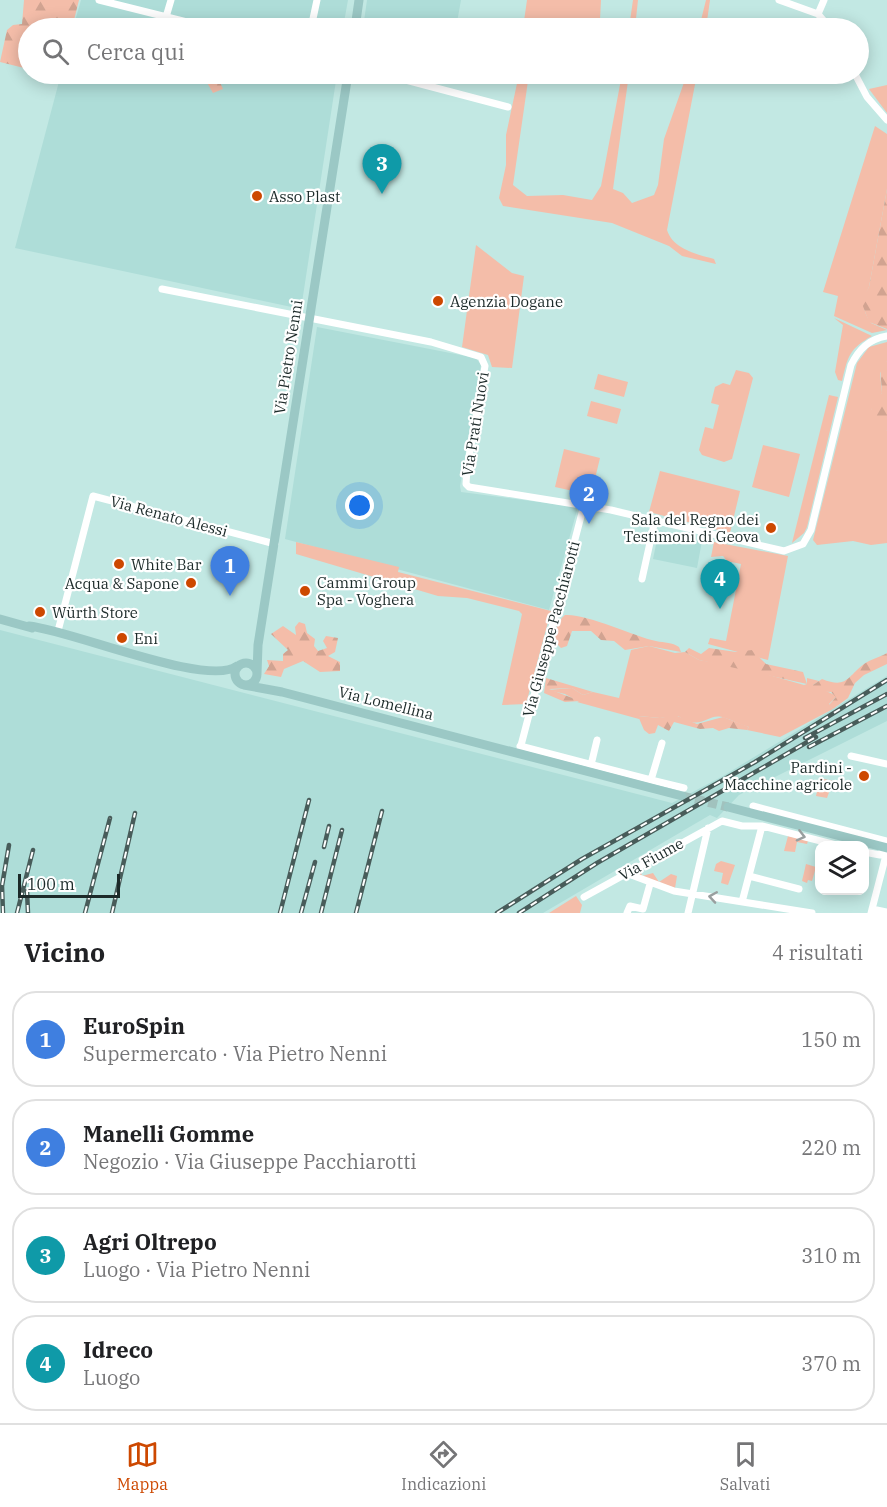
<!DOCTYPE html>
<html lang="it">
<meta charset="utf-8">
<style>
:root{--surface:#fff;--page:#f6f6f6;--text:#202124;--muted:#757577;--line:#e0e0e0;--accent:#cd4800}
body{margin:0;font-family:"IBM Plex Serif",serif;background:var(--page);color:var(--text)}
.controls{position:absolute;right:18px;bottom:18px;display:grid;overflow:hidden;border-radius:12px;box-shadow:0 3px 15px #0003}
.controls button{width:54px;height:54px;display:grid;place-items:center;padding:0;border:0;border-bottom:2px solid var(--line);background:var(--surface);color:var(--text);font:30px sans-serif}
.scale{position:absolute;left:18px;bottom:15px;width:102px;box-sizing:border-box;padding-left:6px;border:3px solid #1c2a29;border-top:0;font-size:16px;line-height:21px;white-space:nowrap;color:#1c2a29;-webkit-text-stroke:4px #fff;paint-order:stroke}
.you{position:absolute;left:360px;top:506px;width:21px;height:21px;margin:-15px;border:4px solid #fff;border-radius:50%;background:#1a73e8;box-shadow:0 0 0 9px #1a73e833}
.badge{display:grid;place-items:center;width:39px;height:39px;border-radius:50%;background:var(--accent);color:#fff;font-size:20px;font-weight:700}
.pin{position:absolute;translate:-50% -50px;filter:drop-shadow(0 2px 3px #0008)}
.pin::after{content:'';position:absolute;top:32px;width:21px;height:18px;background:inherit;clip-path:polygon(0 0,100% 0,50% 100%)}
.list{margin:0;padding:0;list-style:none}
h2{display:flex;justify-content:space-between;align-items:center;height:78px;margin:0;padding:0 24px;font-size:26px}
h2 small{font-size:20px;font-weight:400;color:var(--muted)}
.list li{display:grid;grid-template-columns:39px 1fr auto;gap:18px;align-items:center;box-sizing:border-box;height:96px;margin:0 12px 12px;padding:0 12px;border:2px solid var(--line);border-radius:24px}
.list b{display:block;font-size:22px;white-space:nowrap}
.list p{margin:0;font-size:20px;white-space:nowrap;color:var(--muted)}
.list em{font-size:20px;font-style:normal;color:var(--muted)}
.icon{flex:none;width:33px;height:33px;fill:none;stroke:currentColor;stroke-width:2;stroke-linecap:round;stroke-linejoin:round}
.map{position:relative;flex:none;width:887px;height:913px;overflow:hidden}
.search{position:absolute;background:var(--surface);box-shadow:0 3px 15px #0003;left:18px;right:18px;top:18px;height:66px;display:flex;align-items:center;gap:15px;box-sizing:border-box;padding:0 21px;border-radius:33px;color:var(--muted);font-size:22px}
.sheet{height:510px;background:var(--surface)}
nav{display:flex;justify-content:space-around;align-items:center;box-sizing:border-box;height:84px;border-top:2px solid var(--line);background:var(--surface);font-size:16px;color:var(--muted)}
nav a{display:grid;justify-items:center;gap:3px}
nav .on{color:var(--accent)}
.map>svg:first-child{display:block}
</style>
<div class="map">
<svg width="887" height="913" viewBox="0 0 887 913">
<defs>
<pattern id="forest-firs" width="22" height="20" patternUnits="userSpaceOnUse" patternTransform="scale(1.5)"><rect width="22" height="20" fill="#f4bda9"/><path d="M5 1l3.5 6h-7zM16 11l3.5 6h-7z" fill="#d1a391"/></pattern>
</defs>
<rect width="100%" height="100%" fill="#c2e8e3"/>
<path fill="#aeddd8" d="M81,0H348L343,28H73Z
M367,0H461L456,28H363Z
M61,74H337L301,309L15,248Z
M317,327L476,358L481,365L460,486L461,492L578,507L549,610L285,539Z
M659,530L702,541L697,568L653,559Z
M0,630L672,803L723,776L887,676V721L739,795L717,818L710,815L543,913H0Z"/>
<path fill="#f4bda9" d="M527,0H601L600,20L596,28H523Z
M633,0H638L635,28H629Z
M706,0H710L706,28H699Z
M519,74H529L513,185L527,196L563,195L592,200L601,186L622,74H629L613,189L623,193L632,203L654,195L658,185L664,139L687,74H697L667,230C673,249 696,254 714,259L716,264L682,256L669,246L612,223L503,206L499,198L506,165V135Z
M887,85V113L869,89Z
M875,126L887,134V189L869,287C862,301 862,310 871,323L887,330L872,333L834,316L838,296L823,292Z
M476,245L512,273L524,276L512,368L492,367L488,355L462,347Z
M834,318L872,336C849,349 848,356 842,381L838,380L835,372L843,325Z
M887,342V361L880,373L882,393L871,410L887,431V543L871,545L853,541L817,545L813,540L857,363L869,347Z
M736,370L749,373L753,378L732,459L724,462L702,455L699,450L705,427L713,429L719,405L711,403L715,387L723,383L730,385Z
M598,374L628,382L624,397L594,389Z
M829,395L838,397L807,527L804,533L792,543Z
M591,401L621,409L617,424L587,416Z
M763,445L800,454L789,497L752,487Z
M564,449L600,458L591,495L555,487Z
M660,471L740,491L730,533L649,512Z
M296,542L399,567L398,572L551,611L526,704L502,705L522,614L519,611L467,598L438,596L296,554Z
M714,542L788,556L768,660L708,644L710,638L726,641L741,564L727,561L723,556L711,557Z
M649,646L675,653L685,652L699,660L741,667L804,685L807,684V678L819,681L813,685L837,696L829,704L833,709L780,737L747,730L749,727C740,725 733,720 725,718C706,711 705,733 678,716L660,718L639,716V719L577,702H579L565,694L548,690L572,688L583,695L593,692L619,698L631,650Z
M820,778L833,781L827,798L816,796Z
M788,836L808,841L807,844L797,842L795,852L784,851Z
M721,861L735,865L728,885L721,883L723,873L714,871L716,864Z
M806,864L816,867L812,881L808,880L807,883L802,881Z
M640,869L642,876L653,873L659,882L671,874L677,876L675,888L633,873Z
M576,896L582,905L580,913H549Z"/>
<path fill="url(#forest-firs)" d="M24,0H79L72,28H28V69L0,62L7,30L13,25L22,24Z
M202,74H221L219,80L223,89L213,93Z
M887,189V329L869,322L861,301L869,287Z
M887,361V431L872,423C867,412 874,400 882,393L880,366Z
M565,615C585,613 634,636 656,641C665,643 672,642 679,647L681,652L649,646L625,650L614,641L601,640L591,631H572L567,646L561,648L555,642C555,632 557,621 565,615Z
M299,622L305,624L307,633L315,639L314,646L318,651L327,648L323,641L326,636L338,638L335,652L328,656L340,662V671L320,672L303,661L284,669L281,677L264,674L269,666L267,660L283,661V654L288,650L271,634L283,626L296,635L295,627Z
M689,648L701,654L709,648L736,652L752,650L766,664L803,672L807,684L699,660L685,652Z
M887,653V664L864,675L855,683L848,698L833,709L829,705L836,697L831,692L814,691L813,685L822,679C847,689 847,677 864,664C871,659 880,657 887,653Z
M546,678L593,692L583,695L572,688L549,689L580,701L565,702L544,693Z
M675,715L697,724L723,717L749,727L747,730L729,728L719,731L713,728L700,729L674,722L669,731L658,725L655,733L649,734L644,730L638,716L660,718Z"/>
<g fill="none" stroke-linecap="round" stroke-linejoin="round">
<path stroke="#a1c2be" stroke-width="9" stroke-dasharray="9 4.5" stroke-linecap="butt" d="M682,796L728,807"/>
<path stroke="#fff" stroke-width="7" d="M99,0L211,28
M779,0L818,14L830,28
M818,14L824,0
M166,17L171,0
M311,28L317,0
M383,74L508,107
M855,74L867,97L887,120
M162,289L431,342L481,357L485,366L467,468L466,484L469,487L611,510L784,551L803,544L811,530L851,365C859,349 869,339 887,336
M642,579L655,520
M58,631L93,496L275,544
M520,746L651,780L662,743
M519,753L584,505
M851,756L887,764
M591,765L597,740
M651,780L684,788
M753,806L887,841
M864,852L880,855L884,848
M626,873L674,891L812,913
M749,876L799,889
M584,897L722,821L742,826H762L840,846
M742,902L762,826
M872,909L887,912
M627,913L630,906L643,909L650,884
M688,913L708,828
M871,913L887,851"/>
<path stroke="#9bc8c5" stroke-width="9" d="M355,28L359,0
M0,619L32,628
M29,626C71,630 208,688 237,666
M235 674a11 11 0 1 1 22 0a11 11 0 1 1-22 0Z
M257,673L258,645L348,74
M244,685L282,692L682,796
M728,807L887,848"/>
<defs>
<path id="rail" d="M805,738L887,694
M809,747L887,706
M324,847L329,826
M27,891L28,913
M3,913L2,886L9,845
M17,913L33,850
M85,913L110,818
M112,913L135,813
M280,913L309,800
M301,913L315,862
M321,913L342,830
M356,913L382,811
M497,913L582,859L755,762L887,680
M519,913L597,863L816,737"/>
</defs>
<use href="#rail" stroke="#485c5a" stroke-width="4.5"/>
<use href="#rail" stroke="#fff" stroke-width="2" stroke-dasharray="7" stroke-linecap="butt"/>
</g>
<defs><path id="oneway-chevron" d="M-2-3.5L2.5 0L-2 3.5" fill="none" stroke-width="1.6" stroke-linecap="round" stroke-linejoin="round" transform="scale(1.5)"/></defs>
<g stroke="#999f9f">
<use href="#oneway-chevron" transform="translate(801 836) rotate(14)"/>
<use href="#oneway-chevron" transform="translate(713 897) rotate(-171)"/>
</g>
<g fill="#cd4800" stroke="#fff" stroke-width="2">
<circle cx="257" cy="196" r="6"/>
<circle cx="438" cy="301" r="6"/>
<circle cx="771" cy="528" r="6"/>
<circle cx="119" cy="564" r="6"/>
<circle cx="191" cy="583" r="6"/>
<circle cx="305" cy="591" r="6"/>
<circle cx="40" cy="612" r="6"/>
<circle cx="122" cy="638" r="6"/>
<circle cx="864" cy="776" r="6"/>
</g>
<g text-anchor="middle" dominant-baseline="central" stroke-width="4.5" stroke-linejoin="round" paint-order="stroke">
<g font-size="15" fill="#1c2a29" stroke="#fff" text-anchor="start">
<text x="269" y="196">Asso Plast</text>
<text x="450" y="301">Agenzia Dogane</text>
<text x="759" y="519" text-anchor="end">Sala del Regno dei<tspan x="759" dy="17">Testimoni di Geova</tspan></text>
<text x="131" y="564">White Bar</text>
<text x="317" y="582">Cammi Group<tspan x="317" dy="17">Spa - Voghera</tspan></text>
<text x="179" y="583" text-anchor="end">Acqua &amp; Sapone</text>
<text x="52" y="612">Würth Store</text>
<text x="134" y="638">Eni</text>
<text x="852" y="767" text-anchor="end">Pardini -<tspan x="852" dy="17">Macchine agricole</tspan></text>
</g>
<g font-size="15" fill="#1c2a29" stroke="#fff">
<text transform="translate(288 357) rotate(-81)">Via Pietro Nenni</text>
<text transform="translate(475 424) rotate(-81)">Via Prati Nuovi</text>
<text transform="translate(169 516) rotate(15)">Via Renato Alessi</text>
<text transform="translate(551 629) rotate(-75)">Via Giuseppe Pacchiarotti</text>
<text transform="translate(386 703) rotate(14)">Via Lomellina</text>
<text transform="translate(651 859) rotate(-29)">Via Fiume</text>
</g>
</g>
</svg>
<div class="controls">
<button><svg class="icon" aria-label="layers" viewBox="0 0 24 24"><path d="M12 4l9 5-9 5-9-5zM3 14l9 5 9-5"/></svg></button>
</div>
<div class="scale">100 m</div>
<div class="you"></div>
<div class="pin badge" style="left:230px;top:596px;background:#3f7fe0">1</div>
<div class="pin badge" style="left:589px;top:524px;background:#3f7fe0">2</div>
<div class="pin badge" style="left:382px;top:194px;background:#0f9aa8">3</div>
<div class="pin badge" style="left:720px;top:609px;background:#0f9aa8">4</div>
<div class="search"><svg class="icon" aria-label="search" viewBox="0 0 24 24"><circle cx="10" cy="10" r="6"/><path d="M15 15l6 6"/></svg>Cerca qui</div>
</div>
<section class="sheet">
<h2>Vicino<small>4 risultati</small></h2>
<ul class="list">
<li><span class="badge" style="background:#3f7fe0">1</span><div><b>EuroSpin</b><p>Supermercato · Via Pietro Nenni</p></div><em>150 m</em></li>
<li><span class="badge" style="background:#3f7fe0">2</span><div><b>Manelli Gomme</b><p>Negozio · Via Giuseppe Pacchiarotti</p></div><em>220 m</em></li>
<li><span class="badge" style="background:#0f9aa8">3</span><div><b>Agri Oltrepo</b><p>Luogo · Via Pietro Nenni</p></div><em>310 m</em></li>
<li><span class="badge" style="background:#0f9aa8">4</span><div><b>Idreco</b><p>Luogo</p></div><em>370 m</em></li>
</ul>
</section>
<nav>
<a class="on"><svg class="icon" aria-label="map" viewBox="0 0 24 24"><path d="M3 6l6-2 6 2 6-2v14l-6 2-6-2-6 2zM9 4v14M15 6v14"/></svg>Mappa</a>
<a><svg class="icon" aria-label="directions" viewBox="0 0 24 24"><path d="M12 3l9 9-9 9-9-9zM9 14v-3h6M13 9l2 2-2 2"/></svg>Indicazioni</a>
<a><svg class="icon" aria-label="saved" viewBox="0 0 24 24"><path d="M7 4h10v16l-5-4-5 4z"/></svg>Salvati</a>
</nav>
